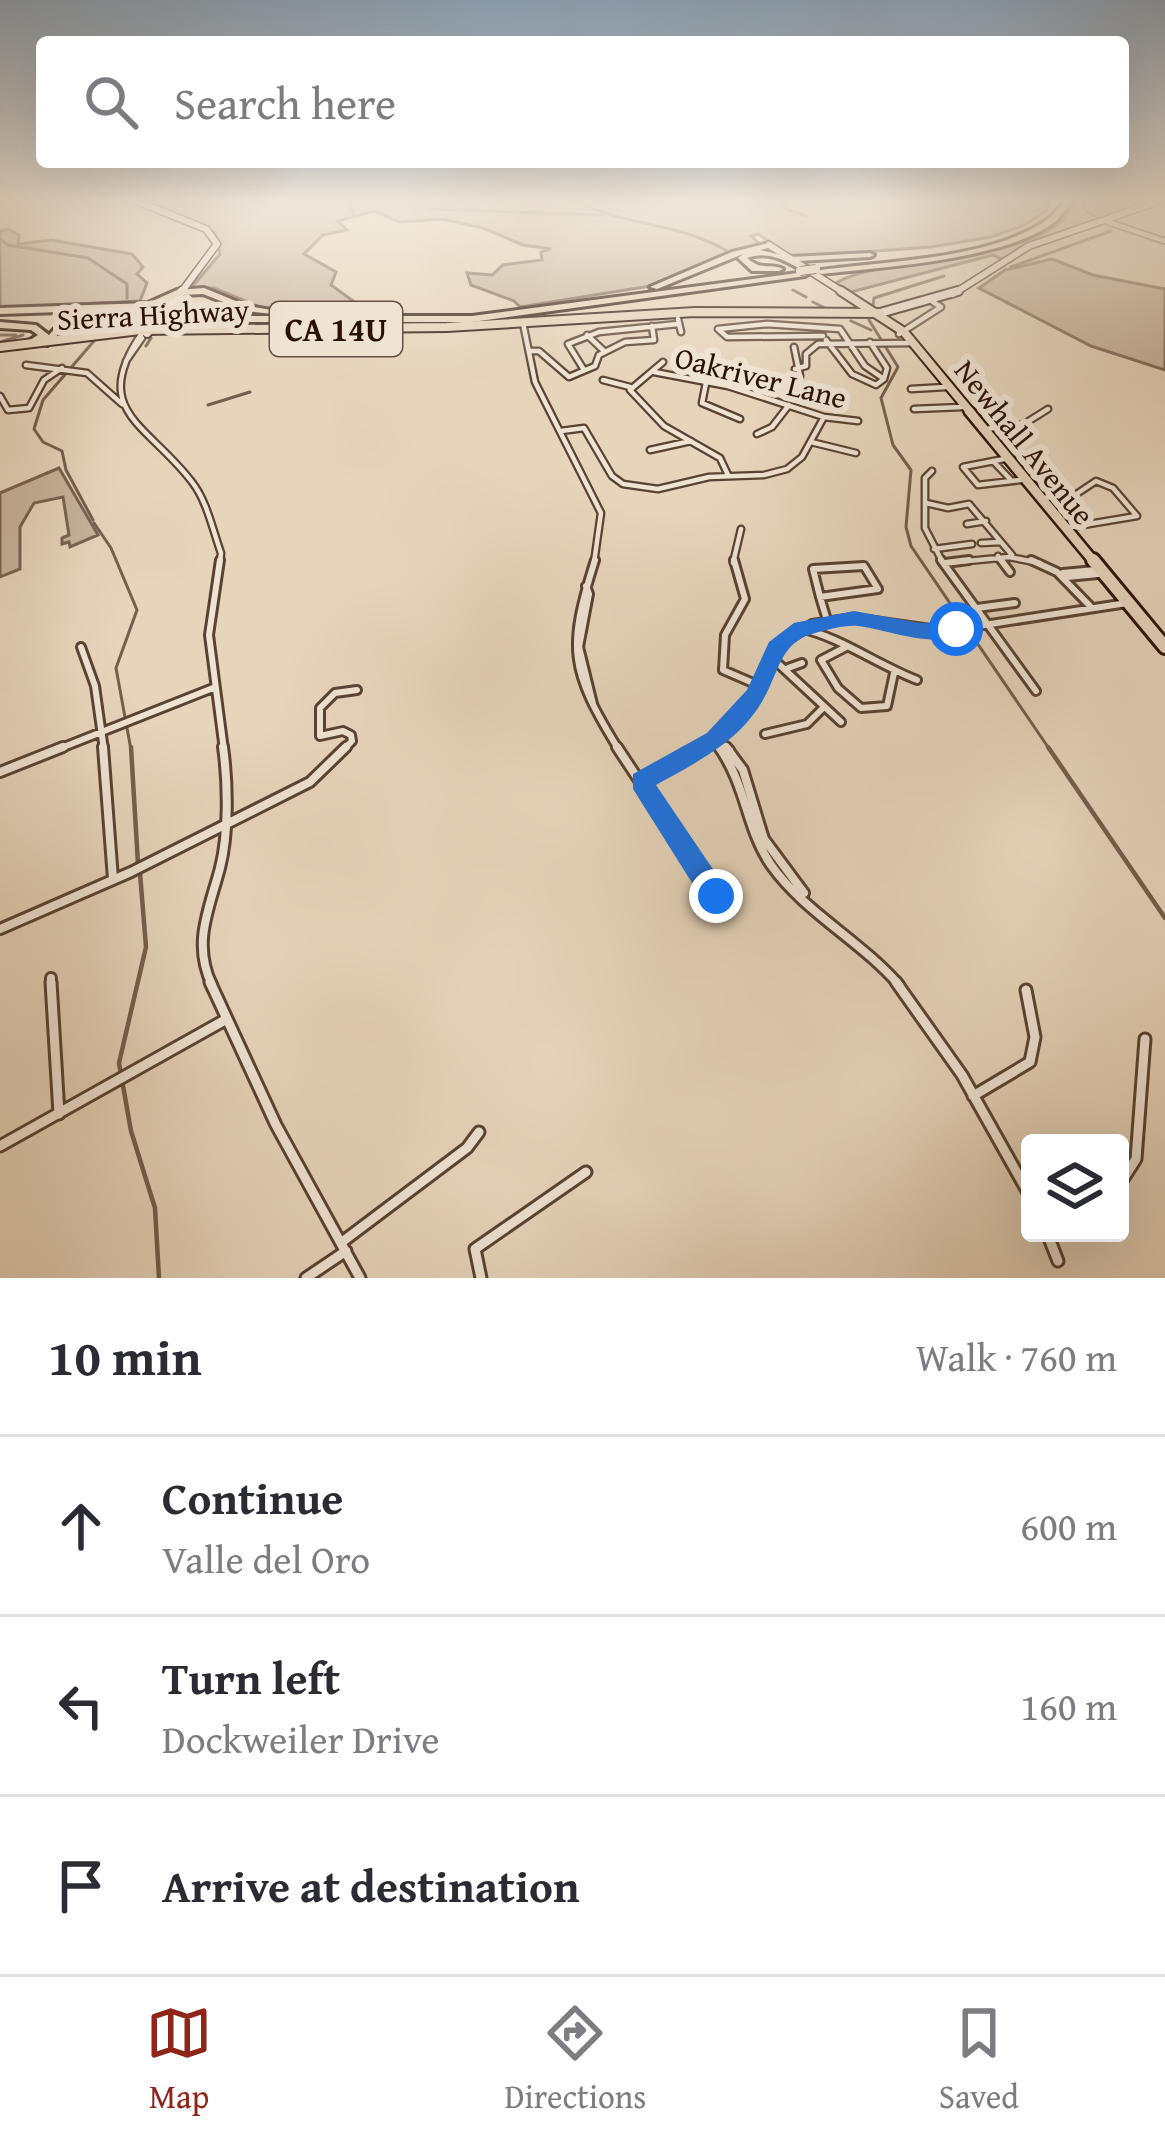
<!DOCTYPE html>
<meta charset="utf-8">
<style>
:root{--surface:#fff;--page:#f2f2f3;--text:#2b2b33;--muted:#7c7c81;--line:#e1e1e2;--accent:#8f2418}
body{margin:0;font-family:"Gentium Book Plus",serif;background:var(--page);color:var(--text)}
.controls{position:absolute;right:36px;bottom:36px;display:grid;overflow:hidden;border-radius:12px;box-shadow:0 12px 48px #0002}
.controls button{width:108px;height:108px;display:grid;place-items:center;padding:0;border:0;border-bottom:3px solid var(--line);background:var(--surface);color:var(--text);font:60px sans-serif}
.stop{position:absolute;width:36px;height:36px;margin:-27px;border:9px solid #1a73e8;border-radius:50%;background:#fff}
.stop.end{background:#1a73e8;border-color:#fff;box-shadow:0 3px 12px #0008}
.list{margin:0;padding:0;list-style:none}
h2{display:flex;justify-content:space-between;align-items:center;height:156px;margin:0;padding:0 48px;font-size:51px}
h2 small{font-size:39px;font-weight:400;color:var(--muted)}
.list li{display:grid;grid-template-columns:78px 1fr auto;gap:36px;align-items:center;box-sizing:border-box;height:180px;padding:0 48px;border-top:3px solid var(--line)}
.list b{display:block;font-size:45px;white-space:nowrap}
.list p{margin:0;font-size:39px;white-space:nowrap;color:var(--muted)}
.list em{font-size:39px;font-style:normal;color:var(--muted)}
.icon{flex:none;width:66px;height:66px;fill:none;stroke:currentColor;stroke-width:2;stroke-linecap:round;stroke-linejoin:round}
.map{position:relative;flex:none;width:1165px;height:1278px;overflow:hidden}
.search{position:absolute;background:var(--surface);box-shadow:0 12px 48px #0002;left:36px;right:36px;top:36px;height:132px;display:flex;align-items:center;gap:30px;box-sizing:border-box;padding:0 42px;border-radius:12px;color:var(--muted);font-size:45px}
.sheet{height:696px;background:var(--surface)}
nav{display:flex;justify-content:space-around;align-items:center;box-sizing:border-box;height:168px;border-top:3px solid var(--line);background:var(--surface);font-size:33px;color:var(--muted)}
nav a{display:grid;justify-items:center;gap:6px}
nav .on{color:var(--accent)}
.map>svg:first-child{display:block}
</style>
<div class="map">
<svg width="1165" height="1278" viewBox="0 0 1165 1278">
<rect width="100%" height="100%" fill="#e6d4bb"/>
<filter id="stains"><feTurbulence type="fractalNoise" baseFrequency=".00167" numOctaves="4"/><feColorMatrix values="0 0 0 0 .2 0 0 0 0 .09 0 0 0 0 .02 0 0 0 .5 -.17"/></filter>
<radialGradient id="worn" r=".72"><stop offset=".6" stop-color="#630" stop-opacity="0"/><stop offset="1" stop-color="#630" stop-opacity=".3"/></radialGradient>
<path fill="#c6b39c" stroke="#786250" stroke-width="3" d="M132,198H343L354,213L346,198H1053L1045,212L1022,226L991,237L931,247L793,257L758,234L751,236L762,246L663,284L520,307L514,301L471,285L467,273L492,275L503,265L542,260L541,252L551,249L523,245L483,228L442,219L400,222L374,211L338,221L347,230L323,235L304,254L336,272L331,285L367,311L262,308L214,288H191L220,254L215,232Z
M1077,198H1159L1020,247L1003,260L993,255L851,292L836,283C888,251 1054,268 1077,198Z
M8,229L19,235L18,244L51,240L132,254L143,267L137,274L147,283L140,301L0,308V231Z
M1052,259L1093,275L1165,289V370L1091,346L979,288L1005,270Z
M59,468L98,535L70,547L69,542L62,544V538L69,535L63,497L34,503L20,527V569L0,577V493Z"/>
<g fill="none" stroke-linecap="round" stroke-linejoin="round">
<path stroke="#745e4d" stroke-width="3" d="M571,198C620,227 678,221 727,251
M776,198L787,209L806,216
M1085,198L1083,208L1101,221
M430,209L603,215
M0,239L8,245L88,258L127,284V298
M1011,267L1111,231
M793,290L806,297
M813,302L827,309
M873,305L874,298L944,276
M869,320L898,367L881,398L893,445L911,470L906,527L911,546L1050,750
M851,321L871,330
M74,328L143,323
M0,335H16
M0,342L23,335
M146,346L151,338
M208,405L250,392
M93,520L66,470L62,451L43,442L34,429L43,400L94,341
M94,523L111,548L137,610L116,668L131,750"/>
<path stroke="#745e4d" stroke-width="4.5" d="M131,747L138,864
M1048,747L1165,918
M140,873L146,947L119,1063L131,1131L155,1208L159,1278"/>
<defs>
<path id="minor-far3" d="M678,319L681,332
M523,323L535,382L601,513L594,563
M718,329L767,324L840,329L865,366L884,379
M718,329L727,337L823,336
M142,333C88,411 148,424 192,482C207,501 213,531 221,553L220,563
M899,334L941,307L933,302
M587,335L604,351
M826,340L852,374L876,385L884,379
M870,342L887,368L884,379
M794,347L800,376
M529,351H539L569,377L595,366L599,355L625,342L654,340L652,326
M126,361L142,338
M663,362L630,390L664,426L720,458L728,475
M26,365L87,373L122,404
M795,369L806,366V354L818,344L912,343
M584,370L568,344L599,332L678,324
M654,372L728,386L824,417L858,421
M603,380L630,387
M706,383L702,403L740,419
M911,389L946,387
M0,396L8,410L29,408L44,380L62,368
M914,409L962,407
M986,429L1024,424L1048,409
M561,431L584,428L612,476L623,484L658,489L709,477L764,475L787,469L802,457L824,417
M757,434L772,427L789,405
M811,442L856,453
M650,450L691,441
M1004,459L963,467L978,485L1021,480
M993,461L1010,479
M932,471L925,478V528L943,563
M1043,498L1075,495L1096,481L1113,488L1137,516L1065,528
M926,503L948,508L969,504L1012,555
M967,524L986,521
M981,543L1001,542
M934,549L972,544
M998,556L1003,563
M733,563L741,529
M947,563L1009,557L1040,563"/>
<path id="minor-far2" d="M220,560L209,635L224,750
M595,560C567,649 569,669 619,750
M734,560L745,599L725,635L723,670L760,686
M941,560L1036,691
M1001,560L1010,572
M1031,560L1057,572L1090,606
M945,563L969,560
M864,566L878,589L820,597L813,569Z
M1063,573L1095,570
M1067,577L1098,574
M586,586L589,594L579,647L593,704
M820,597L827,620
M977,608L1015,603
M800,628C842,638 876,664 917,680
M81,647L95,686L104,750
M846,647L821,660L838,688L861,708L887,706L894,673
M770,656L841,722
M788,668L802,663
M765,734L807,724L823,708
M715,740L721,750
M715,740L730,750
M56,750L213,688
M343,750L352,741L351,735L343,731L320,736V708L335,693L357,690
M697,750L715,740L755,696L776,648L812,624L853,618L945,631L1127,603"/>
<path id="minor-far1" d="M103,747L113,879
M617,747L726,912
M719,747C747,787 746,829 771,865C804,912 861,941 899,985
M726,747L743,770L764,839L804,893
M0,772L63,747
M641,781L702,747
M0,929L131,872L310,782L346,747
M51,978V985
M212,985C192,943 209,910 220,868C229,833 228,783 223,747"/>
<path id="minor" d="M51,982L59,1114
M210,982L276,1125L360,1278
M896,982L962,1075L1030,1196
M973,1096L1030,1062L1035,1037L1026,990
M0,1146L225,1020
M1120,1184L1136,1159L1145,1039
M1047,1233L1058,1261
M342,1242L467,1148L479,1132
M306,1278L346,1251
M481,1278L475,1249L586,1172"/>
<path id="tertiary" d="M1108,222L1165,241"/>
<path id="secondary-far1" d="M129,198L206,229L217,244L180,294
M953,294L1029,246L1165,199"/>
<path id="secondary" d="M880,313L958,291
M147,333L182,291"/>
<path id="primary-far3" d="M769,245L846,294"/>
<path id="primary-far2" d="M841,291L904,332L972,414
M0,347L140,330L447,327L695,312L880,313"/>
<path id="primary-far1" d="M969,411L1095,563"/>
<path id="primary" d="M1093,560L1165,647"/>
<path id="motorway" d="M1067,198H1074C1069,205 1063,214 1057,220C1009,260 883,267 821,274L817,272L821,270C888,261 993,259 1048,219C1056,213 1061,205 1067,198Z
M769,243L772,247L760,250L790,257L870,253L874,255L870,257L798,261L814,271L805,276L472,322H167L162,319L167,316H472L805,272C786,261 769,250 747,258C763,272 769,262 783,269L779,271H752L738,258L743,254L657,289L650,287L732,252Z
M204,288L248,306L277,311L273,314L246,311L203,294L182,295L150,309L0,314V308L148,303L177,290Z
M84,315L148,316L153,319L148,322L99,320V324L64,329L47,345L42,342L45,338L36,344H30V340L38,335L31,330L0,328V322L36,325L49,335L58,325L92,320L84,319Z"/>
</defs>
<use href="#minor-far3" stroke="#594232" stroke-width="9"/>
<use href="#minor-far2" stroke="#594232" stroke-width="12"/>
<use href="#minor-far1" stroke="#594232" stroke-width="14"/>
<use href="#minor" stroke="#594232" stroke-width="15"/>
<use href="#tertiary" stroke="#594232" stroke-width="8"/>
<use href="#secondary-far1" stroke="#2a1105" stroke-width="9"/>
<use href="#secondary" stroke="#2a1105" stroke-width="12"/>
<use href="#primary-far3" stroke="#2a1105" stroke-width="9"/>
<use href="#primary-far2" stroke="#2a1105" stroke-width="12"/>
<use href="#primary-far1" stroke="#2a1105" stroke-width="14"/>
<use href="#primary" stroke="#2a1105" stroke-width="18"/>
<use href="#motorway" stroke="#2a1105" stroke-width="6"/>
<use href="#minor-far3" stroke="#efe3d3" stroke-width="4.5"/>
<use href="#minor-far2" stroke="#efe3d3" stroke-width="6"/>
<use href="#minor-far1" stroke="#efe3d3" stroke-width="8"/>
<use href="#minor" stroke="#efe3d3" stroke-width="9"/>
<use href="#tertiary" stroke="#efe3d3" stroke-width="4.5"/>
<use href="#secondary-far1" stroke="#efe3d3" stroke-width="6"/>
<use href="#secondary" stroke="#efe3d3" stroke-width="8"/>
<use href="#primary-far3" stroke="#e6d4bb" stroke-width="6"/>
<use href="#primary-far2" stroke="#e6d4bb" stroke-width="8"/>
<use href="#primary-far1" stroke="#e6d4bb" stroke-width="9"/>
<use href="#primary" stroke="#e6d4bb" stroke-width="12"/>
<use href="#motorway" fill="#e6d4bb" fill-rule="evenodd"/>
<defs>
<path id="motorway-bridge-far1" d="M800,271L816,269"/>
<path id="motorway-bridge" d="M149,314L173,315"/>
</defs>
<use href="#motorway-bridge-far1" stroke="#2a1105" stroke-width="10" stroke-linecap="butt"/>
<use href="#motorway-bridge" stroke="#2a1105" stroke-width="14" stroke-linecap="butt"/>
<use href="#motorway-bridge-far1" stroke="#e6d4bb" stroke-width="8"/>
<use href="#motorway-bridge" stroke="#e6d4bb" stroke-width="9"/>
</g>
<linearGradient id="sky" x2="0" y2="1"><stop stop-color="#8da6bd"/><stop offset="0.53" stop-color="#f4ece0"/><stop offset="1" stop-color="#f4ece0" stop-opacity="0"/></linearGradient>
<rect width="1165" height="377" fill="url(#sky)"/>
<path fill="#1a73e8" d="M854,611L920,623L956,622L966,629C943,653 887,629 858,626C844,625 826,630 812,634C781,642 778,674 764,698C741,741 697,762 656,785L725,887L728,896L725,905L716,909L706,905L633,789V774L707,733L747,690L769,642L794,623Z"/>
<g text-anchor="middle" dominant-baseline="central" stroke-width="12" stroke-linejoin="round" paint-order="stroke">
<g font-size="30" fill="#2a1105" stroke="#efe3d3">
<text transform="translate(153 314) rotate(-3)">Sierra Highway</text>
<text transform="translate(761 377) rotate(14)">Oakriver Lane</text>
<text transform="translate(1025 442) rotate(51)">Newhall Avenue</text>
</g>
<rect fill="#efe3d3" stroke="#655043" stroke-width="3" x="270" y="302" width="132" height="54" rx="9"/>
<g font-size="33" font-weight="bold" fill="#2a1105">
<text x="336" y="329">CA 14U</text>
</g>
</g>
<rect width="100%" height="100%" filter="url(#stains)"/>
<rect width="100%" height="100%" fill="url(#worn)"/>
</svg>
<div class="controls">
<button><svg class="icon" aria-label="layers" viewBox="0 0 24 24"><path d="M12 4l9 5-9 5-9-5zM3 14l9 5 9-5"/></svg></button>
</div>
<div class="stop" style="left:956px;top:629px"></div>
<div class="stop end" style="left:716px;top:896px"></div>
<div class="search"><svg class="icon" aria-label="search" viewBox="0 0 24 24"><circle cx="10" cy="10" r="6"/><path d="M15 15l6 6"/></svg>Search here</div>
</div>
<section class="sheet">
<h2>10 min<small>Walk · 760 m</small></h2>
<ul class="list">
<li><svg class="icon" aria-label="ahead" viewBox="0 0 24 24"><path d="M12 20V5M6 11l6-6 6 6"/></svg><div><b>Continue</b><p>Valle del Oro</p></div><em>600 m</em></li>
<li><svg class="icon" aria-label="left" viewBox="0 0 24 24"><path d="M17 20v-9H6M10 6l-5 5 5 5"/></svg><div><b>Turn left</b><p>Dockweiler Drive</p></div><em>160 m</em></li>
<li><svg class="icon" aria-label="arrive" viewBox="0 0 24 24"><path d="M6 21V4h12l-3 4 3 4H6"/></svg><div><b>Arrive at destination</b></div></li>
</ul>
</section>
<nav>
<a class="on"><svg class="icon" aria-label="map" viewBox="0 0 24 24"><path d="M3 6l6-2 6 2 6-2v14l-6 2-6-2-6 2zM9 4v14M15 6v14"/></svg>Map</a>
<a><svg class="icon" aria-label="directions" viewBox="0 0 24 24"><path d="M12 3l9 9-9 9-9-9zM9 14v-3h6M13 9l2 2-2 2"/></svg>Directions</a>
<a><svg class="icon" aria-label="saved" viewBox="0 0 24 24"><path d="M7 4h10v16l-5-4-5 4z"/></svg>Saved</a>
</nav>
